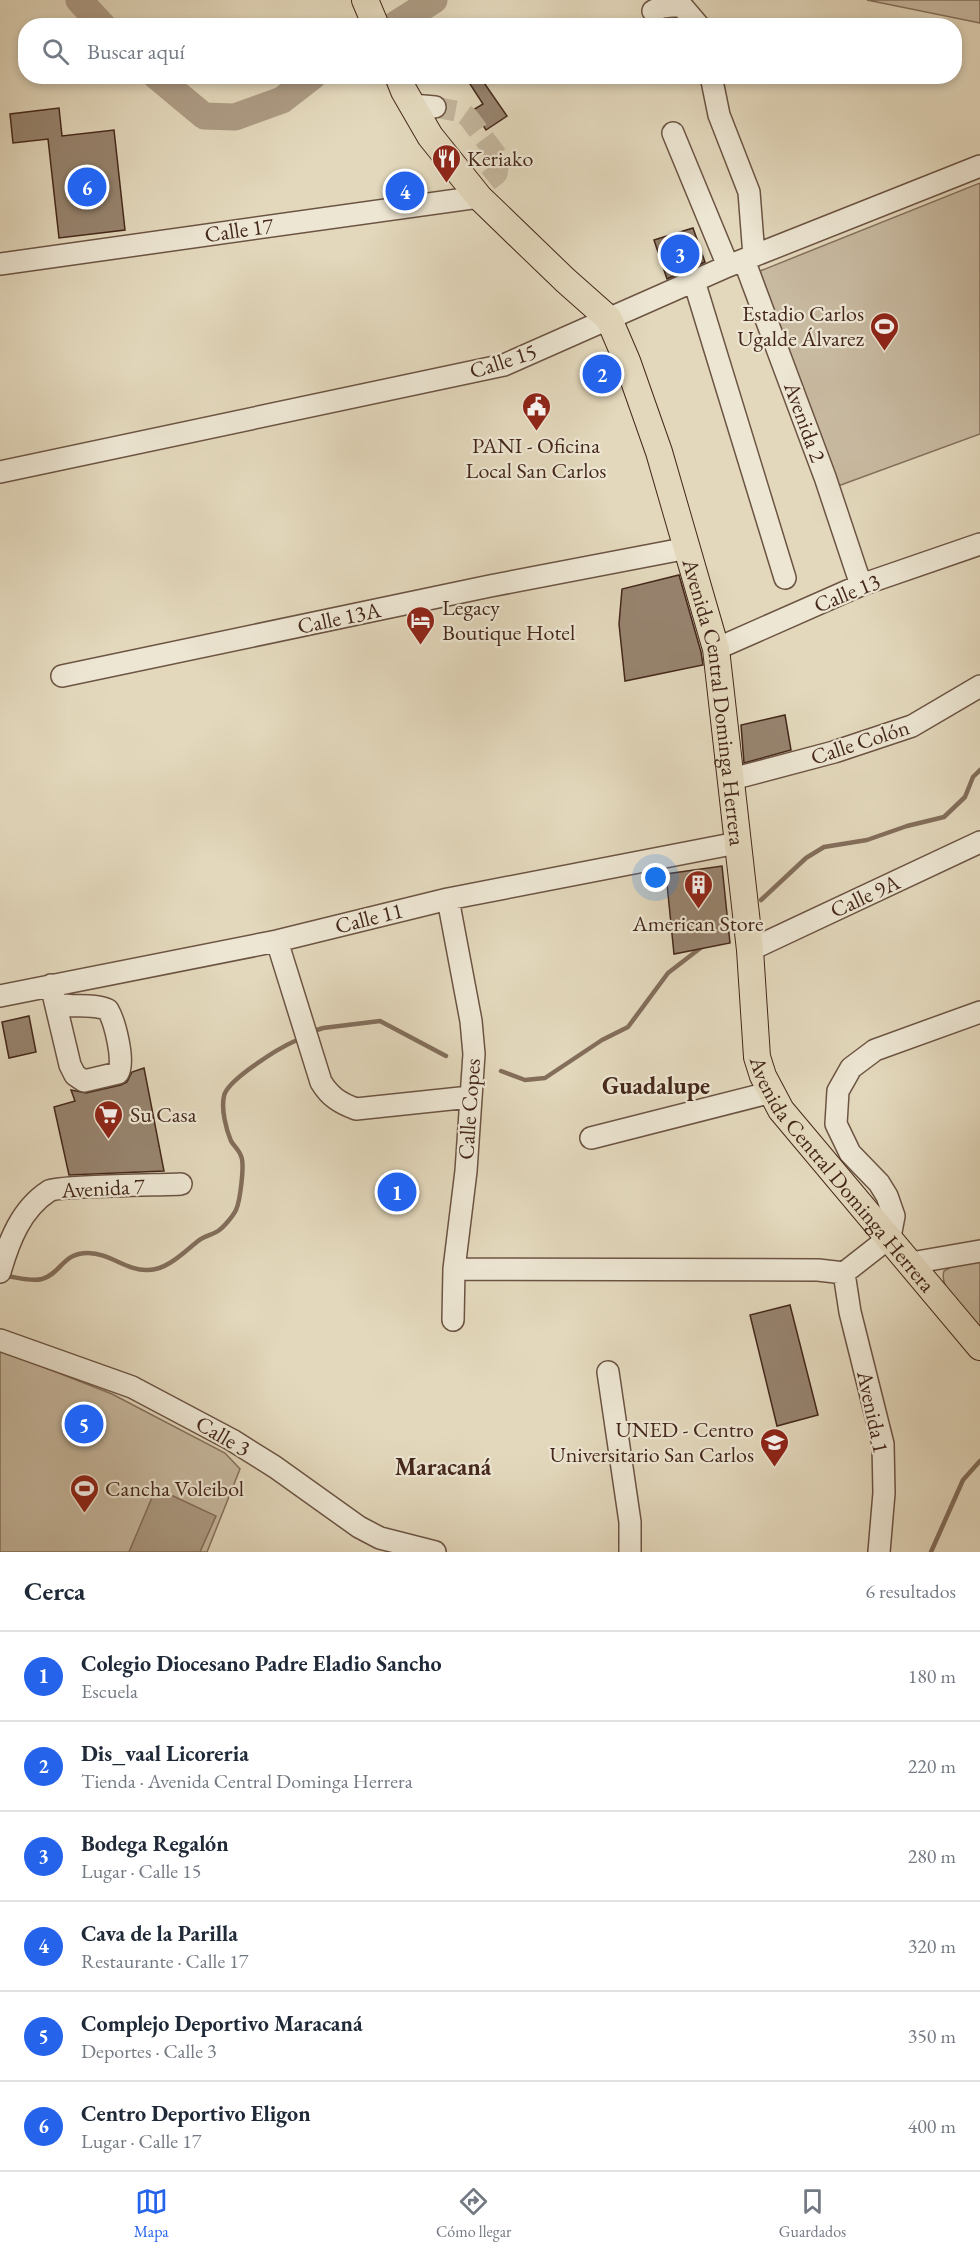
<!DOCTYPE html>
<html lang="es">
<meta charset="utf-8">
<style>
:root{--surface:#fff;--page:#f6f6f7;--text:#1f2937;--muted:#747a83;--line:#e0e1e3;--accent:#2563eb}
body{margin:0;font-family:"EB Garamond",serif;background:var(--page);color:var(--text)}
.you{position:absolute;left:656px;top:878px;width:21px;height:21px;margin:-15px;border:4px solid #fff;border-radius:50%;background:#1a73e8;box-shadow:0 0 0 9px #1a73e833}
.badge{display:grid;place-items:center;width:39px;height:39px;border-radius:50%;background:var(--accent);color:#fff;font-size:20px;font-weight:700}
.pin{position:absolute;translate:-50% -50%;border:3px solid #fff;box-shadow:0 2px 6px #0006}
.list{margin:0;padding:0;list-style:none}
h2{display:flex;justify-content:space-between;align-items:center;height:78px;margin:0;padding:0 24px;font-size:26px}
h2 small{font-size:20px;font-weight:400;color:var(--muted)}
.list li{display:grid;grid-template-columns:39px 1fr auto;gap:18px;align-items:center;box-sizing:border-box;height:90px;padding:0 24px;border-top:2px solid var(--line)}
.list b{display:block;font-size:22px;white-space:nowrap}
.list p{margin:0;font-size:20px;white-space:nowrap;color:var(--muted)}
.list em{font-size:20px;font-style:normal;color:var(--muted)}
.icon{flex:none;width:33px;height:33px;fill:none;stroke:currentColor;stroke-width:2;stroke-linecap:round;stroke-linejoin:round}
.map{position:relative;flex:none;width:980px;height:1552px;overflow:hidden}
.search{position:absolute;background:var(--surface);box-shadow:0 3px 9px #0003;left:18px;right:18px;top:18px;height:66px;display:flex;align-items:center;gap:15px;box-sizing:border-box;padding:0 21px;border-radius:24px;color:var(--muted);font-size:22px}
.sheet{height:618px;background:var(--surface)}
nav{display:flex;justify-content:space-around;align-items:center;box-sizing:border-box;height:84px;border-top:2px solid var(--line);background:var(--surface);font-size:16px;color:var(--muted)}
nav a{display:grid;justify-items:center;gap:3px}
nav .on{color:var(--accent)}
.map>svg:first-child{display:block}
</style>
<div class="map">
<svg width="980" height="1552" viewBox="0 0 980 1552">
<rect width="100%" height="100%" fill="#e3d8bc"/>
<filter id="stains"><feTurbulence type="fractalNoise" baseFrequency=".00333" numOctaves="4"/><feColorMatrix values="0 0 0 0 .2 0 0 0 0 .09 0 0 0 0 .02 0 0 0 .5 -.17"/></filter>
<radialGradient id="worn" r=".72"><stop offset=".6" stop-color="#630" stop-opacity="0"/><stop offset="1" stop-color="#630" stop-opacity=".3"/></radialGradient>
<path fill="#c8baa1" stroke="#86715e" stroke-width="1.5" d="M867,0H980V23Z
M980,183V434L838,486L760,271Z
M980,1262V1328C968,1314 938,1290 944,1271L953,1266Z
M0,1350L112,1394L225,1453L240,1469L207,1552H0Z"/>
<path fill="#ad9c85" stroke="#836e5b" stroke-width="1.5" d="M156,1488L216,1516L200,1552H129Z"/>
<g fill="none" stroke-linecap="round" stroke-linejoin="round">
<path stroke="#836e5b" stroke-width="4.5" d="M761,900L806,858L824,847L867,840L907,826L944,817L965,797L973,777L980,770
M723,929L738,918
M317,1030L323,1028L380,1021L446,1056
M501,1071L525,1080L545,1078L602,1040L628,1027L668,973L703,946
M6,1276C16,1277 31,1282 42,1279C62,1273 62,1253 88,1253C110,1253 126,1271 148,1270C167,1270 184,1252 198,1241C204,1236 212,1235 218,1231C224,1227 233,1216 236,1210C240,1201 245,1164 241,1156C239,1150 234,1146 231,1141C226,1129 221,1109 224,1096C227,1080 279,1048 295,1041
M931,1552L963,1480L980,1461"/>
<path stroke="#ad9c85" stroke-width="27" d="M79,0L103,26
M393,26L434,0
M156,76L204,116L235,117L282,100L313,76"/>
</g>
<path fill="#97846f" stroke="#45281b" stroke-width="1.5" d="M480,77L507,116L486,130L473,110L483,104L470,84Z
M59,108L62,136L114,130L125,230L59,238L48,139L13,143L10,114Z
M693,228L705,262L667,279L654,240Z
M679,575L701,652L703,665L625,681L619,624L622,589Z
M785,715L791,750L744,763L741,725Z
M722,866L730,943L674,954L666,874Z
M29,1016L36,1052L9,1058L2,1022Z
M144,1068L164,1171L69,1175L54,1107L75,1101L71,1090L86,1093L121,1085L127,1082L132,1072Z
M790,1305L818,1415L777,1426L750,1315Z"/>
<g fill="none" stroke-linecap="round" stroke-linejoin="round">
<path stroke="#c3b59c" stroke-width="21" stroke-dasharray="21 10" stroke-linecap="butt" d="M435,107L461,112L468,117L499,158L497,174L483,185"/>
<defs>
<path id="minor" d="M653,11L662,7L681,5L699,26
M711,76L719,115L749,192L754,256
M412,105L435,107
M673,133L728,266
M744,260L825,477L861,585
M0,264L479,197
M694,281L785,578
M0,472L504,365L728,266L980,166
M716,649L861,585L980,544
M62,676L490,586L688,548
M732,779L834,752L912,726L980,686
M448,899L471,1021L474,1054L466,1171L454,1269L453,1320
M277,941L321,1082C330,1097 340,1103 356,1109L470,1097
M750,950L980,842
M51,985L70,1065L75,1075L84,1081L118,1073C125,1062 115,1022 108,1010C94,1003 73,1008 57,1004
M0,996L277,941L448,899L737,843
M591,1138L772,1092
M911,1263L980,1251
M454,1269L818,1270L844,1273
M0,1272C9,1241 21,1209 49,1191C58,1186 162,1185 181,1184
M844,1273L890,1237L894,1216L887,1196L879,1183L850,1153L836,1124L838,1091L851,1068L875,1050L980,1012
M844,1273L850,1312L883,1444L884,1493L879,1552
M0,1340L132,1387L232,1440L275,1467L359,1527L380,1538L435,1552
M608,1372L630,1522V1552"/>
<g id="major">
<path d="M365,0L376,26"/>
<path id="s1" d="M398,76L404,91L430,136L479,197L565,280L609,319L627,361L659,452L716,649L750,950L757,1057L763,1076L781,1110L980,1347"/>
</g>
</defs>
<use href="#minor" stroke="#6c5443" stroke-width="24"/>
<use href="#major" stroke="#45281b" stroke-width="28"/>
<use href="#minor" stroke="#ede6d3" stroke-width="21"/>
<use href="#major" stroke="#e3d8bc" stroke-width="26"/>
</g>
<defs>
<symbol id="restaurant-pin" viewBox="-11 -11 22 30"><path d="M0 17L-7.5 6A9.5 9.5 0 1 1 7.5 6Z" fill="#8f2418" stroke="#ede6d3"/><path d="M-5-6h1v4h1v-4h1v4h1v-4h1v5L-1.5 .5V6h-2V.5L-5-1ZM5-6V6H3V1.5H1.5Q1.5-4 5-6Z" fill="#fff"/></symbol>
<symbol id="stadium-pin" viewBox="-11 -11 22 30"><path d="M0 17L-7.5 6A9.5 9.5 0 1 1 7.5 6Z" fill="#8f2418" stroke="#ede6d3"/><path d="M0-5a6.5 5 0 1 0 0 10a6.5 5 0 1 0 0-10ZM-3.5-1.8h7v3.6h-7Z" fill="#fff"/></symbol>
<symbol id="civic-pin" viewBox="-11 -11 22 30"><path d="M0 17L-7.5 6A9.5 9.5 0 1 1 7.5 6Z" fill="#8f2418" stroke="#ede6d3"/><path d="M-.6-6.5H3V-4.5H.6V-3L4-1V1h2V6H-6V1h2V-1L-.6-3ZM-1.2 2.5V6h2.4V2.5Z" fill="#fff"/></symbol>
<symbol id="hotel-pin" viewBox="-11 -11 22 30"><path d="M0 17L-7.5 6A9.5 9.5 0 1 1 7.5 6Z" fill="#8f2418" stroke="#ede6d3"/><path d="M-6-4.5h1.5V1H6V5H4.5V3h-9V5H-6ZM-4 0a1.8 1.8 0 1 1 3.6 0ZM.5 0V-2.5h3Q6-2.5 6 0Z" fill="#fff"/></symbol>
<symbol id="building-pin" viewBox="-11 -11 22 30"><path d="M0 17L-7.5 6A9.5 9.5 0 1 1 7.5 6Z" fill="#8f2418" stroke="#ede6d3"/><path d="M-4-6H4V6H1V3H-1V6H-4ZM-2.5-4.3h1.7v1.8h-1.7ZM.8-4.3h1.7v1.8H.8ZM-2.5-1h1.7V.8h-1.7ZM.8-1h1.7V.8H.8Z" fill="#fff"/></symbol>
<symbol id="supermarket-pin" viewBox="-11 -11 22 30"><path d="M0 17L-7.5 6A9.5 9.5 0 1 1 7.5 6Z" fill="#8f2418" stroke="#ede6d3"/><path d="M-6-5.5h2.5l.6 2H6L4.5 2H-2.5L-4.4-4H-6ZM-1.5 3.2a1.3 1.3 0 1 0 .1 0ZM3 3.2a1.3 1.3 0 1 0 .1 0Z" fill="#fff"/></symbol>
<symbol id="university-pin" viewBox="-11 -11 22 30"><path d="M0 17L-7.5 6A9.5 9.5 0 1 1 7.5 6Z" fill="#8f2418" stroke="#ede6d3"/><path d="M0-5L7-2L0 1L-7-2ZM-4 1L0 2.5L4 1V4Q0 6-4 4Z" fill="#fff"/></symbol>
</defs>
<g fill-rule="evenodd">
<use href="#restaurant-pin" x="430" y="142" width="33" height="45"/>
<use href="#stadium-pin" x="868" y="310" width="33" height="45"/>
<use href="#civic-pin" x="520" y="390" width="33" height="45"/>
<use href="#hotel-pin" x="404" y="604" width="33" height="45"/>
<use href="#building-pin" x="682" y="868" width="33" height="45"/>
<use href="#supermarket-pin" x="92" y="1098" width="33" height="45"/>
<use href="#university-pin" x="758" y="1426" width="33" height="45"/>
<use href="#stadium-pin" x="68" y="1472" width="33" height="45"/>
</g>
<g text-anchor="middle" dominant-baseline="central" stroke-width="4.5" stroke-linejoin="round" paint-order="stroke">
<g font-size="22" fill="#45281b" stroke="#ede6d3" text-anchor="start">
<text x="467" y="158">Keriako</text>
<text x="864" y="313" text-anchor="end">Estadio Carlos<tspan x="864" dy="25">Ugalde Álvarez</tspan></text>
<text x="536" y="445" text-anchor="middle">PANI - Oficina<tspan x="536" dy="25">Local San Carlos</tspan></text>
<text x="442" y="607">Legacy<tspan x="442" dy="25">Boutique Hotel</tspan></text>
<text x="698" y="923" text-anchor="middle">American Store</text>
<text x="130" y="1114">Su Casa</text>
<text x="754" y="1429" text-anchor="end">UNED - Centro<tspan x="754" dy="25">Universitario San Carlos</tspan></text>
<text x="105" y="1488">Cancha Voleibol</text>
</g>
<g font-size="22" fill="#45281b" stroke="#ede6d3">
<text transform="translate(239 230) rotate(-8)">Calle 17</text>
<text transform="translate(503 361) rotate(-18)">Calle 15</text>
<text transform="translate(805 422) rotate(70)">Avenida 2</text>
<text transform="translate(847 593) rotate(-22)">Calle 13</text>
<text transform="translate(339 618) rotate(-12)">Calle 13A</text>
<text stroke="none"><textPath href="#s1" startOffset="724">Avenida Central Dominga Herrera</textPath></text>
<text transform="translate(860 742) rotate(-18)">Calle Colón</text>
<text transform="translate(865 896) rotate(-25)">Calle 9A</text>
<text transform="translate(369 918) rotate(-14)">Calle 11</text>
<text transform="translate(469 1109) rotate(-86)">Calle Copes</text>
<text stroke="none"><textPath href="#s1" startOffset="1228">Avenida Central Dominga Herrera</textPath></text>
<text transform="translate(103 1188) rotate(-3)">Avenida 7</text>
<text transform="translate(873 1412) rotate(78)">Avenida 1</text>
<text transform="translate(223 1436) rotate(30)">Calle 3</text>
</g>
<g font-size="24" font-weight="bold" fill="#45281b" stroke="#ede6d3">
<text x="656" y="1085">Guadalupe</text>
<text x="443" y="1466">Maracaná</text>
</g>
</g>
<rect width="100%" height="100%" filter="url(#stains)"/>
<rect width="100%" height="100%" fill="url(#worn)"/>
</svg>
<div class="you"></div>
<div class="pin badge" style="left:397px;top:1192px">1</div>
<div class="pin badge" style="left:602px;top:374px">2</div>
<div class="pin badge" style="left:680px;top:254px">3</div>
<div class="pin badge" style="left:405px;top:191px">4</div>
<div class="pin badge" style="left:84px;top:1424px">5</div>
<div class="pin badge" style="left:87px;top:187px">6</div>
<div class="search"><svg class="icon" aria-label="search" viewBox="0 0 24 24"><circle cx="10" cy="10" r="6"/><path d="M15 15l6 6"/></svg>Buscar aquí</div>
</div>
<section class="sheet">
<h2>Cerca<small>6 resultados</small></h2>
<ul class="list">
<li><span class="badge">1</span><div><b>Colegio Diocesano Padre Eladio Sancho</b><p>Escuela</p></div><em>180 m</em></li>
<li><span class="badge">2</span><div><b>Dis_vaal Licoreria</b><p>Tienda · Avenida Central Dominga Herrera</p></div><em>220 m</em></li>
<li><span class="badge">3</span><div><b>Bodega Regalón</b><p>Lugar · Calle 15</p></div><em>280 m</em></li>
<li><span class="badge">4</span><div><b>Cava de la Parilla</b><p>Restaurante · Calle 17</p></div><em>320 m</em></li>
<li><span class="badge">5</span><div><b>Complejo Deportivo Maracaná</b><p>Deportes · Calle 3</p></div><em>350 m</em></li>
<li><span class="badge">6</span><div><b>Centro Deportivo Eligon</b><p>Lugar · Calle 17</p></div><em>400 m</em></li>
</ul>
</section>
<nav>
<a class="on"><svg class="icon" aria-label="map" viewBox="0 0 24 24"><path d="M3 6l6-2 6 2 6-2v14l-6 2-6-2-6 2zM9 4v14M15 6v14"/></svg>Mapa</a>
<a><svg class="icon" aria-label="directions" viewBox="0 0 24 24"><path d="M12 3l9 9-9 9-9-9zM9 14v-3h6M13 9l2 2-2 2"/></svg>Cómo llegar</a>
<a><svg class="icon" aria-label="saved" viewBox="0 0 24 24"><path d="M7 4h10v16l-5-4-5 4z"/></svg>Guardados</a>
</nav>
